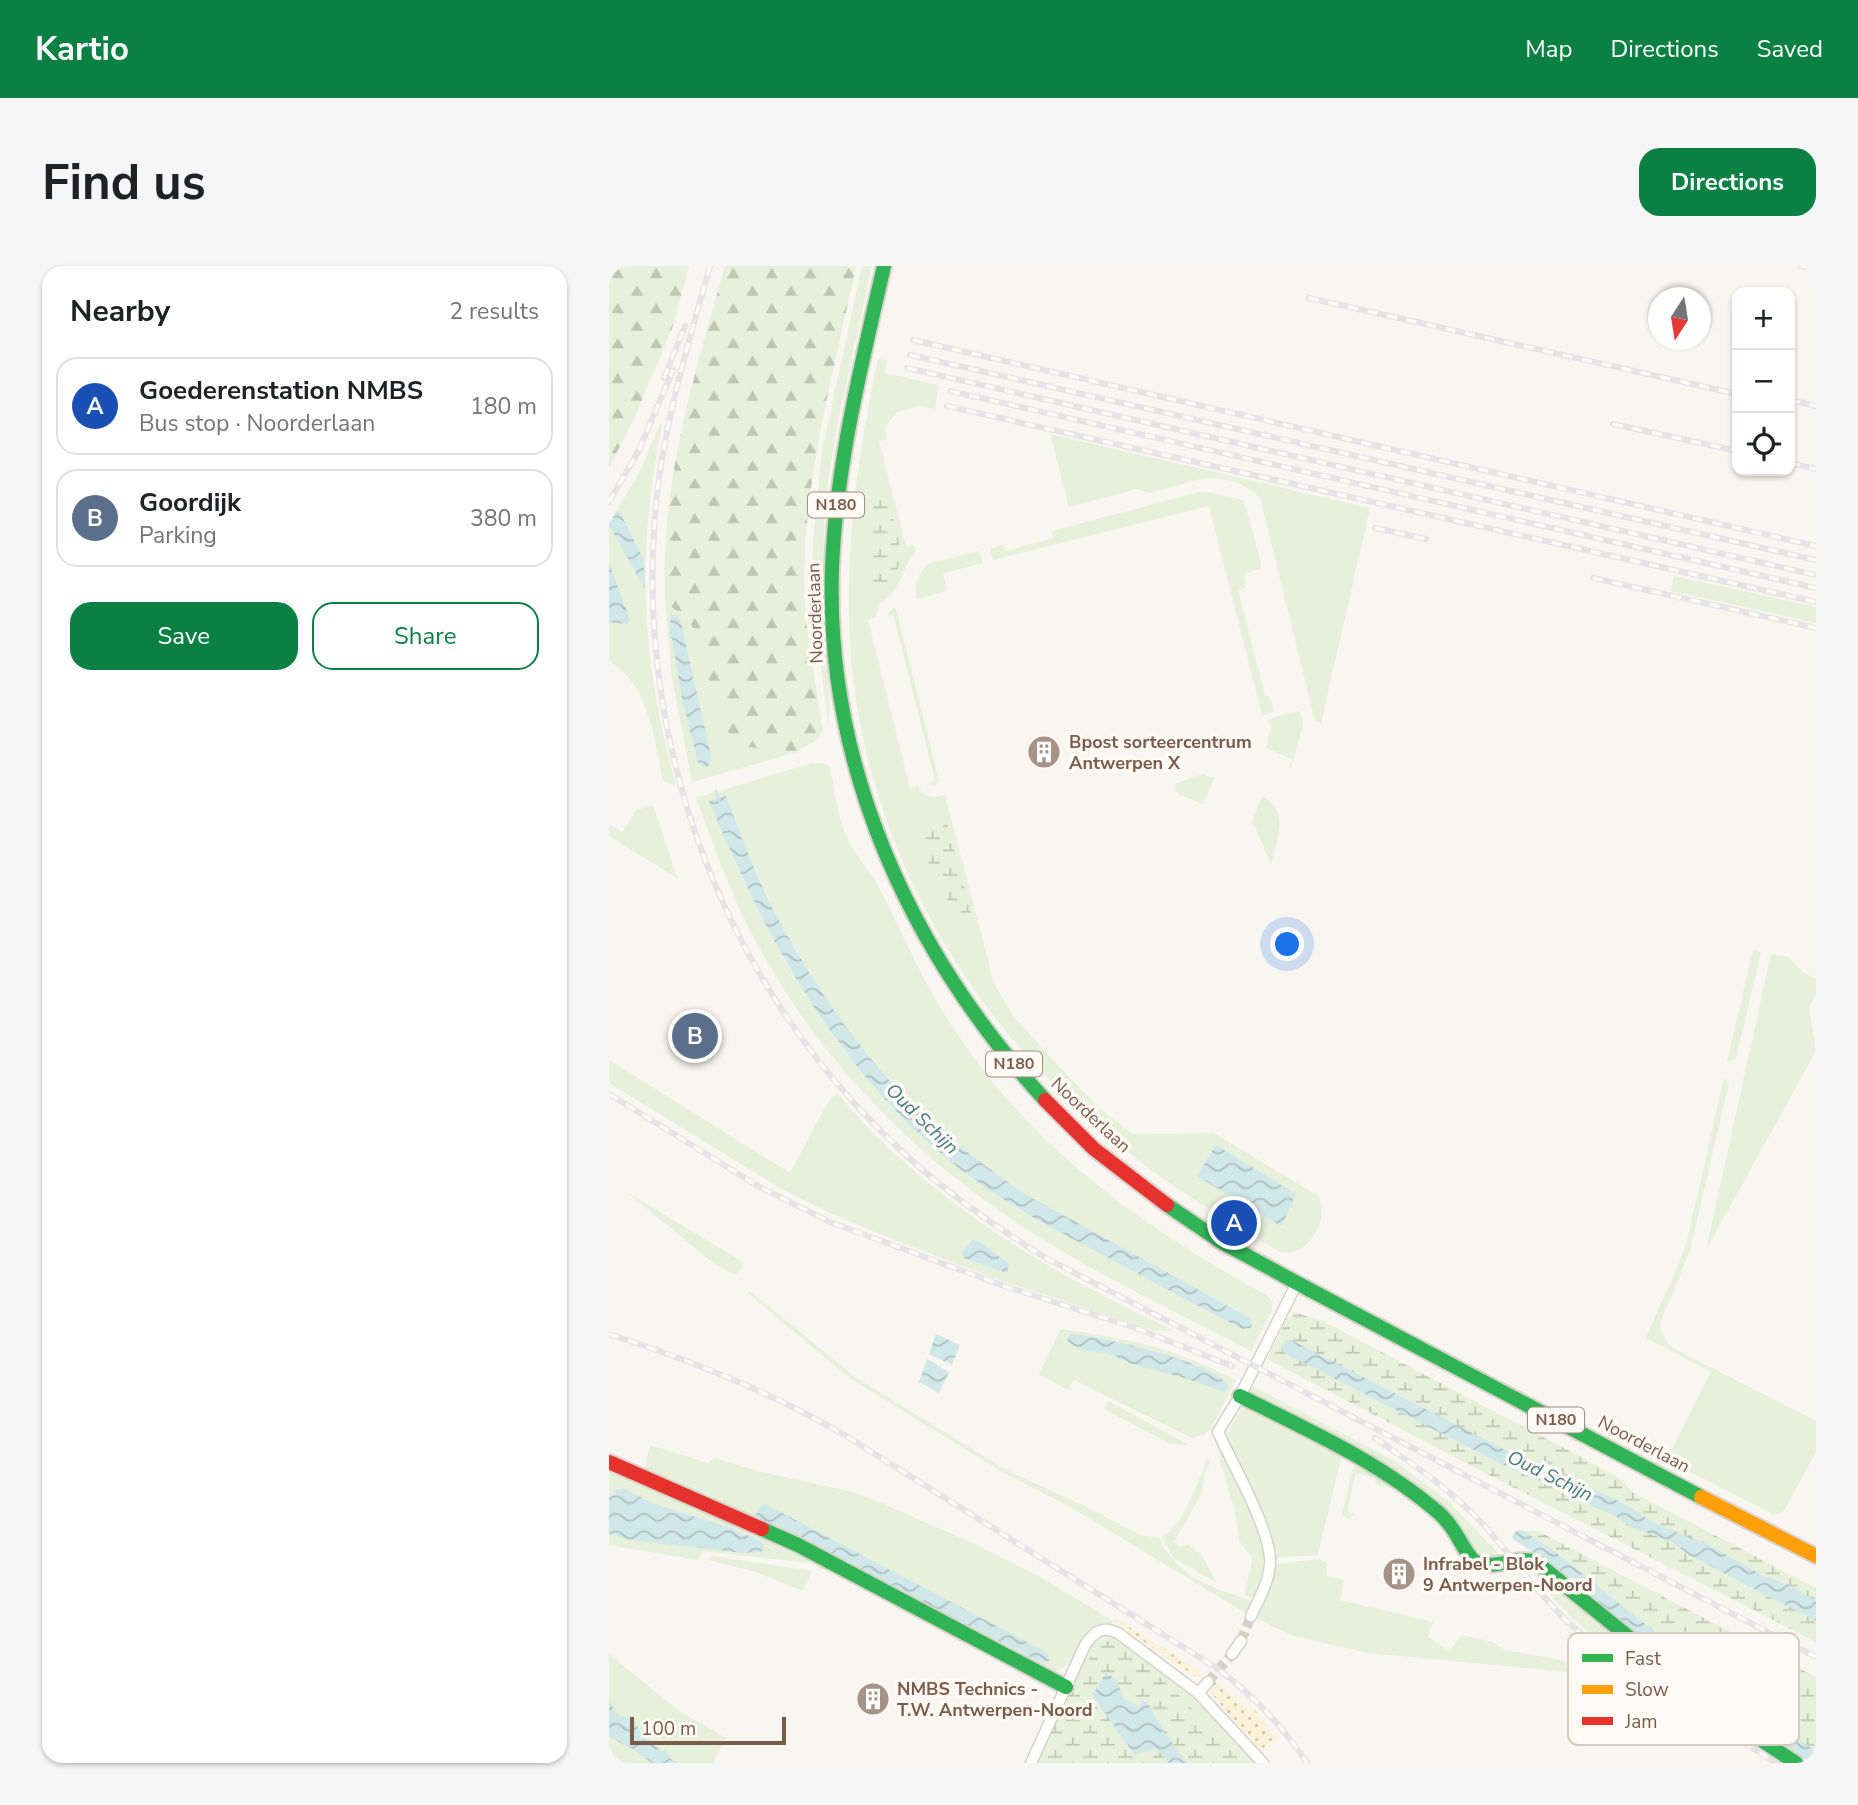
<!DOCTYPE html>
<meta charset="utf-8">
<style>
:root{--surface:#fff;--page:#f6f6f6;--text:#202124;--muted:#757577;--line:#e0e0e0;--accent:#0b8043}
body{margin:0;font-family:"Nunito Sans",sans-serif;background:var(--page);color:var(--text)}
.controls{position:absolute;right:21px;top:21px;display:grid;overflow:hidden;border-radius:14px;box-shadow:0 2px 5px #0004}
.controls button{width:63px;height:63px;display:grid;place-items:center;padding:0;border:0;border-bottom:2px solid var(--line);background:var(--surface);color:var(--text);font:35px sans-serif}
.compass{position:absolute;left:1039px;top:21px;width:63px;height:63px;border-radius:50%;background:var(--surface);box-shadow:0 2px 5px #0004;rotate:192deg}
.scale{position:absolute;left:21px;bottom:18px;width:156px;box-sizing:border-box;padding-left:7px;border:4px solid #7a5c4d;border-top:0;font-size:19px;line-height:24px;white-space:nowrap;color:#7a5c4d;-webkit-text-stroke:5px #fffaf3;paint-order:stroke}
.you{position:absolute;left:679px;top:679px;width:24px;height:24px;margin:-18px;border:5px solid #fff;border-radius:50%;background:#1a73e8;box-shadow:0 0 0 10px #1a73e833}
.badge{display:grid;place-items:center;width:46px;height:46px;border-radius:50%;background:var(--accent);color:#fff;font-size:23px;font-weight:700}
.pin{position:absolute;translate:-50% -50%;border:4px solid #fff;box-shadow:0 2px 7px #0006}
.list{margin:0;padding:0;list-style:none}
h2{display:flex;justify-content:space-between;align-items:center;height:91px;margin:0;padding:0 28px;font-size:30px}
h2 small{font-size:23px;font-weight:400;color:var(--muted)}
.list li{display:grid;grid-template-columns:46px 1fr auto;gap:21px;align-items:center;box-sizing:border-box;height:98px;margin:0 14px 14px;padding:0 14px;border:2px solid var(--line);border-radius:21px}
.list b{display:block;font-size:26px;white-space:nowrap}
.list p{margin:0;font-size:23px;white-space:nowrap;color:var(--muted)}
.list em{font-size:23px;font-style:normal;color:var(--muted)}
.actions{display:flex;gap:14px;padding:21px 28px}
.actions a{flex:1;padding:16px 0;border:2px solid var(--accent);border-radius:21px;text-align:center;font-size:24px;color:var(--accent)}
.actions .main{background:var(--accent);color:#fff}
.icon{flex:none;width:38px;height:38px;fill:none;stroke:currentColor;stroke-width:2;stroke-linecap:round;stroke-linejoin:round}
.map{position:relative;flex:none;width:1207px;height:1497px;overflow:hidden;border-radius:21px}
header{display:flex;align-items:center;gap:42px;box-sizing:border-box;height:98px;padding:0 35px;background:var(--accent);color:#fff}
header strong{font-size:33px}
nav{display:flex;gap:38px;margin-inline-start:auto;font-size:24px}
.intro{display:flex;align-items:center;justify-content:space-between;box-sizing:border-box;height:168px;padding:0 42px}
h1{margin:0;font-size:49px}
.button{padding:18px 32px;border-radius:21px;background:var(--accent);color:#fff;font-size:24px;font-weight:700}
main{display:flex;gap:42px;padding:0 42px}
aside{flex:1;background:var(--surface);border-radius:21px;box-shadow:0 2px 5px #0004}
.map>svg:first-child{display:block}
</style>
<header>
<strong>Kartio</strong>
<nav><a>Map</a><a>Directions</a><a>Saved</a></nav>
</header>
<div class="intro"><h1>Find us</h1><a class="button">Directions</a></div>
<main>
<aside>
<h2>Nearby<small>2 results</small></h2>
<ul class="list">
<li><span class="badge" style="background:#1a4fb4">A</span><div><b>Goederenstation NMBS</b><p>Bus stop · Noorderlaan</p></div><em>180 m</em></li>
<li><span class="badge" style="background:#5c6f8a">B</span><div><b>Goordijk</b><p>Parking</p></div><em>380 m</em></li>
</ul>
<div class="actions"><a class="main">Save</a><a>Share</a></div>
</aside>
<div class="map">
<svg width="1207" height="1497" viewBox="0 0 1207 1497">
<defs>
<pattern id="forest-firs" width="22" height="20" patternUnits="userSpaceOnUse" patternTransform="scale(1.75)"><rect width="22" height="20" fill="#e7f0db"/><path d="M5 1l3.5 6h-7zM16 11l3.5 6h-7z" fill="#c0c6b4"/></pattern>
<pattern id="wetland-marsh" width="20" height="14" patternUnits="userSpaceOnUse" patternTransform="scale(1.75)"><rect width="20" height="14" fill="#e7f0db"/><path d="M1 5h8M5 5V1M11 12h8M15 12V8" fill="none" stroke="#c0c6b4"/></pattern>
<pattern id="sand-dots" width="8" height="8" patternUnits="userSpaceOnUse" patternTransform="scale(1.75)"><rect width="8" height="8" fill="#fbf2d9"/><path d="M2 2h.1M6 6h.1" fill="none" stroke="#d0c7b2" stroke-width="1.8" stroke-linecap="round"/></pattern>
<pattern id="water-waves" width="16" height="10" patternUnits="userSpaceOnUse" patternTransform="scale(1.75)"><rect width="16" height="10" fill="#d0e8ea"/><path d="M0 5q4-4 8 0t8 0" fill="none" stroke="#aebfc0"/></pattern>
</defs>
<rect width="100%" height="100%" fill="#f9f5f0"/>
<path fill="#e7f0db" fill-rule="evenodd" d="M253,0H263L228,160L216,235L213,330L221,438L219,458L203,326L204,273L213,184Z
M269,93L278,94L276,107L330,119L326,143L310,140L288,146L276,161L278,173L270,175L297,280L305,279L307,285C291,303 293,326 271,337L267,351L259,354L301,522L309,520C315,533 324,532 336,529L385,718L405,751L441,791L488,840L523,868L605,867L709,930C722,954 698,993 671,986C619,955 566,924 519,886C372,770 266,599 244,412C232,304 247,197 269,93Z
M51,158L53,159C27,287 32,393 67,519L65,520L54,514C44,471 41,419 0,395V257L29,209Z
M441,168L761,242L712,457L706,455L651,232C638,217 615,211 595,212L541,227L528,223L460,241Z
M594,225L634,234L637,242L652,298L651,303L635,308L637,322L629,324L656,430H661L665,446L653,449L600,240L384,294L381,283L394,279L397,285L444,272L443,265Z
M370,285L374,297L334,307L338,325L308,333C305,319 308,306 321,297Z
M1065,310L1207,341V357L1062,325Z
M56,337L70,346L83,360L132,480L185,487L83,516L63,412Z
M284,342L287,343L330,515L326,520L319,518L326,515L284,348L278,349Z
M688,445L692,447L694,459L682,502L680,501L683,493L657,482L662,463L659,453Z
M203,497H213L221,501C225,520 227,540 233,558C239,580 253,595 265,613C272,623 276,635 282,646C299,681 315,716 336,749C414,876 528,958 657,1029L663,1035V1044L642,1085C567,1046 490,1010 419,964C301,888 202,786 139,660C118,618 103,575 87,532ZM101,535C115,557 133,578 145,601C156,621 163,644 175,664C204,714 236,764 274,808C315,854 365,893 416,928L641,1052L643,1057L638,1064L407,942L261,817L227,775L176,696L127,600Z
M594,508L605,512L594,538L571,529L566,524L567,517Z
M653,531C682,544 667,575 662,599L646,560L642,558Z
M44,539L68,612L0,570V558L13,566L27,544Z
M1144,684L1152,686L1127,793L1118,796Z
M1162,688L1180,691L1195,707L1207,713V729L1201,738V749L1206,776V787L1097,984Z
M0,794L181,907L219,836L228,827C318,934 438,1006 564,1064L546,1065L382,1011L270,968L208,941L171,922L0,817Z
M1115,812L1120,817L1081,985L1051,1057C1052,1068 1056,1076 1066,1083L1207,1155V1186L1176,1243L1171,1248H1164L1058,1194L1102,1106L1037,1072L1076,983Z
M18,926L134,996V1002L126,1009L104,997Z
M141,1025L246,1111L397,1204L484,1244L531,1269L550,1272C567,1311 606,1323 644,1335L638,1348L468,1245L395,1207L239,1111L139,1027Z
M452,1063C485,1068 518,1073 550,1082C577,1090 602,1102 627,1114L602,1162L595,1169L583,1172L465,1114L459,1124L430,1108Z
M644,1120L786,1195L841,1237L892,1290C872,1298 862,1284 854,1266L640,1129Z
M499,1135L580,1179L562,1178L495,1143Z
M635,1142L642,1143L704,1174L732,1192L709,1289L666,1292L662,1271L619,1174L618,1168L632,1144Z
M41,1179L99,1197L105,1192L149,1205L244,1226L277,1239L370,1280L431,1311L504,1355L502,1358C466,1352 474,1404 441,1406L35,1204Z
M612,1183C624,1210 655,1261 655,1290C655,1305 649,1319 644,1332L635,1329L643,1297L642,1290L630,1275L626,1245L611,1195Z
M599,1192L601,1197L596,1206L593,1227L565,1276L570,1281L579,1279L593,1289L608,1317L565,1292L553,1271C575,1261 589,1214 599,1192Z
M749,1198L780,1216L779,1222L766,1218L767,1212L747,1207L738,1246L745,1248L741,1253L734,1250L733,1247L744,1202Z
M0,1206L12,1207L203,1291L199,1297L95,1285L88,1294L0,1279Z
M103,1290L204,1305L193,1325L147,1306L99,1294Z
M710,1293L717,1296L718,1310L735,1314L731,1334L824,1356L819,1371L840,1385L853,1369L883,1376L896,1384L952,1394L969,1401L970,1407L759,1387L685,1370L646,1352L664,1308L666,1298Z
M915,1297L921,1298L1110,1450L1108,1454C1061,1424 1011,1395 970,1358C950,1340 933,1318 915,1297Z
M961,1364L990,1391L1055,1430L977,1408C980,1390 971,1379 959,1367Z
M503,1370C560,1403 605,1450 650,1497H634L555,1417L487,1381L472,1410L466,1415C473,1397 479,1369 503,1370Z
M0,1388L70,1445L117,1472L104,1497H0Z"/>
<path fill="url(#forest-firs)" d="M0,0H80L64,60L27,148L0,202Z
M116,0H247C226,101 197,203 195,307C194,360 207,414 214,466L206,475L185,487L132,480L116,463L83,360L70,346L56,337C56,319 55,301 56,283C61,187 90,92 116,0Z"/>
<path fill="url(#wetland-marsh)" d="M279,229L293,290L281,324L261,328L262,234Z
M338,557L366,661L353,663L304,566Z
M685,1046L714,1055L1000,1206L1011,1213L1025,1227L1207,1322V1376L880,1209L658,1093L678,1053Z
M907,1265H929L1207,1411V1497H1203L1143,1459L924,1286L905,1274L903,1271Z
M497,1375C525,1376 612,1473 634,1497H428L466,1415C480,1404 479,1383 497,1375Z"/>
<path fill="url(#sand-dots)" d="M506,1352L597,1409L588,1412L504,1355Z
M606,1415L639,1444L643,1440L668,1472L651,1484L602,1427V1419Z"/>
<path fill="url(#water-waves)" d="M9,243L35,294L36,323L0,259Z
M0,297L21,354L18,358L0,356Z
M64,348L68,350L72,357L102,490L101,498L98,501L92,500L89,497L73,433L63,373L61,371V349Z
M117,530C134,575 151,621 174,662C202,713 236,763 274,807C314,854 365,893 416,928L641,1052L643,1057L642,1062L633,1063C583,1037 533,1010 483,983C446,963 408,944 373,919C240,826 160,682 100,535Z
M607,879L687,928L673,959H670L588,910Z
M364,973L371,976L400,998L398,1007L355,992L353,987Z
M327,1068L351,1079L343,1099L320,1088Z
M461,1068C495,1071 600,1094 620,1120L615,1126L579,1113L523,1098L504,1089L472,1084L458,1075Z
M677,1074H682L920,1196L985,1223L1021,1241L1045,1257L1098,1278L1155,1310L1182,1320L1207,1335V1355L1082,1290L1061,1275L1024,1262L1008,1251L980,1239L969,1231L904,1204L674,1086L673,1081Z
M318,1093L340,1106L330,1127L310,1116Z
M14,1222L43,1237L122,1262C134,1270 144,1269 154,1277L155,1282L152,1286L134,1287L21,1274L0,1268V1232L6,1225Z
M156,1238L439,1387L440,1395L433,1397L146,1250L151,1240Z
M913,1264L945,1285L1125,1429L1207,1485V1497H1203L1143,1459L924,1286L905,1274L903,1271L907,1265Z
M497,1407L508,1414L514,1432L531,1442L533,1435L538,1436L555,1466L578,1497H560L547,1483L526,1489L483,1429Z
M0,1436L10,1450L24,1453C30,1466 41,1476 53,1485L57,1484L62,1493L69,1497H43L24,1483L0,1471Z"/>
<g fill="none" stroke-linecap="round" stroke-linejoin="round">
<path stroke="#d0e8ea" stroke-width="3.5" d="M107,525L110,534"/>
<path stroke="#d9cfc7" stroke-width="10" stroke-dasharray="10 5" stroke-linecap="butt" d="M632,1375L642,1350
M599,1416L623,1388"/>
<defs>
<path id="street" d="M642,1350C650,1333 662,1312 661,1293C659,1259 624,1199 609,1166L631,1130L688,1017
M623,1388L632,1375
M589,1427L599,1416
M422,1497L476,1379C485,1366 493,1359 509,1367L589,1427L654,1497"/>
<path id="fast" d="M275,0C252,100 227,200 223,302C216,502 303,689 436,834
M558,939L611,975L688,1017L1092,1231
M631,1130C699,1164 773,1197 831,1248C849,1264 852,1283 866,1296C887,1305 906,1289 927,1296L1122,1454L1187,1497
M153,1263L189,1279L457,1421"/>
<path id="slow" d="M1092,1231L1207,1290"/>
<path id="jam" d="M436,834L485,883L558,939
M0,1196L153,1263"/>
</defs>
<use href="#street" stroke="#d7d1cb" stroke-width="13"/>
<use href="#fast" stroke="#d9d2cb" stroke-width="18"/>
<use href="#slow" stroke="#d9d2cb" stroke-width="18"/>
<use href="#jam" stroke="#d9d2cb" stroke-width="18"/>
<use href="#street" stroke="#fefefd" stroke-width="10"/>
<use href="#fast" stroke="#30b455" stroke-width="14"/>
<use href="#slow" stroke="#ff9f0a" stroke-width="14"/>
<use href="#jam" stroke="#e5322d" stroke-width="14"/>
<defs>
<path id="rail" d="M101,0C78,83 52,165 46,251C27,489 120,728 297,889C339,928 386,960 435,991L1207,1391
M1192,0L1207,3
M700,32L1128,128
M304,74L1207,280
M301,89L1207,294
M298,102L1207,309
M55,112L76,60
M341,125L1207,322
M1181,134L1207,140
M338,140L1207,336
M1004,158L1128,185
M1181,197L1207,203
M0,236L29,186L64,104
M766,262L817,273
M984,312L1207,362
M0,828L149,920L221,956L395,1020L527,1062L623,1100
M0,1068C82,1094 162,1126 237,1170L606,1401C643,1428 673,1459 698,1497
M766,1172C802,1197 839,1222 870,1254C902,1288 927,1326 961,1358C1022,1413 1098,1453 1167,1497"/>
</defs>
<use href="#rail" stroke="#e6e3e7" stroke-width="6"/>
<use href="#rail" stroke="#fffaf3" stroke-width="3.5" stroke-dasharray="10" stroke-linecap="butt"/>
</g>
<defs>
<symbol id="building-disc" viewBox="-11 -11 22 22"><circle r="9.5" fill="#a69286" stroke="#fffaf3"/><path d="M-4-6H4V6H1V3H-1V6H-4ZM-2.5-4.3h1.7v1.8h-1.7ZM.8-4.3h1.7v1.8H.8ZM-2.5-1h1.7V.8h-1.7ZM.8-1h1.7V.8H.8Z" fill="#fff"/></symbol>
</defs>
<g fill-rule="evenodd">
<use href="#building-disc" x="416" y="467" width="38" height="38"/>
<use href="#building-disc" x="771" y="1289" width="38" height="38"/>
<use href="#building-disc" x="245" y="1414" width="38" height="38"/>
</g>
<g text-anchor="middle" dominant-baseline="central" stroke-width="7" stroke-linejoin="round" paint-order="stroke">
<g fill="#fffaf3" stroke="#a28b7f" stroke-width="2">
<rect x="199" y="226.5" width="56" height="25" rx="5"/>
<rect x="377" y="785.5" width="56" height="25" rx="5"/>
<rect x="919" y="1141.5" width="56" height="25" rx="5"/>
</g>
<g font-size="16" font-weight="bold" fill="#7a5c4d">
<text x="227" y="239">N180</text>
<text x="405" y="798">N180</text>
<text x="947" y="1154">N180</text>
</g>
<g font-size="18" fill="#7a5c4d" stroke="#fffaf3">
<text transform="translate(206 347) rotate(-92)">Noorderlaan</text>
<text transform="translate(482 849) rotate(43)">Noorderlaan</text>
<text transform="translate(1035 1178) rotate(28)">Noorderlaan</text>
</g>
<g font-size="18" font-weight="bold" fill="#7a5c4d" stroke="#fffaf3" text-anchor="start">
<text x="460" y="476">Bpost sorteercentrum<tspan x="460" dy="21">Antwerpen X</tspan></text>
<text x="814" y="1298">Infrabel - Blok<tspan x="814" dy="21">9 Antwerpen-Noord</tspan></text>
<text x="288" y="1423">NMBS Technics -<tspan x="288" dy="21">T.W. Antwerpen-Noord</tspan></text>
</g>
<g font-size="19" font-style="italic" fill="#437c86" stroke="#fffaf3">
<text transform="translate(313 853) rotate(44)">Oud Schijn</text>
<text transform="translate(941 1210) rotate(26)">Oud Schijn</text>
</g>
</g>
<rect x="959" y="1367" width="231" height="112" rx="10" fill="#fffaf3" stroke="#d7cbc1" stroke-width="2"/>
<rect x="973" y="1388" width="31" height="8" fill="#30b455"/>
<rect x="973" y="1419" width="31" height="9" fill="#ff9f0a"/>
<rect x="973" y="1451" width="31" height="8" fill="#e5322d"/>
<g font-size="19" fill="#7a5c4d">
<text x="1016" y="1399">Fast</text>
<text x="1016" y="1430">Slow</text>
<text x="1016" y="1462">Jam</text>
</g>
</svg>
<div class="controls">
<button>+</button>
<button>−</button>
<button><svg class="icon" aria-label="locate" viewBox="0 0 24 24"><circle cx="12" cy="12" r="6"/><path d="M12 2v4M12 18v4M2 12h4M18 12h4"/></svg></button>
</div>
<svg class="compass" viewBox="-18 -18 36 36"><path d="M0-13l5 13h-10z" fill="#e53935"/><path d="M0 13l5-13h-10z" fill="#757577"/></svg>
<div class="scale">100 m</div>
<div class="you"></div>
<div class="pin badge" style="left:625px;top:957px;background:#1a4fb4">A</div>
<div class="pin badge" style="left:86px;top:770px;background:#5c6f8a">B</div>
</div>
</main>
